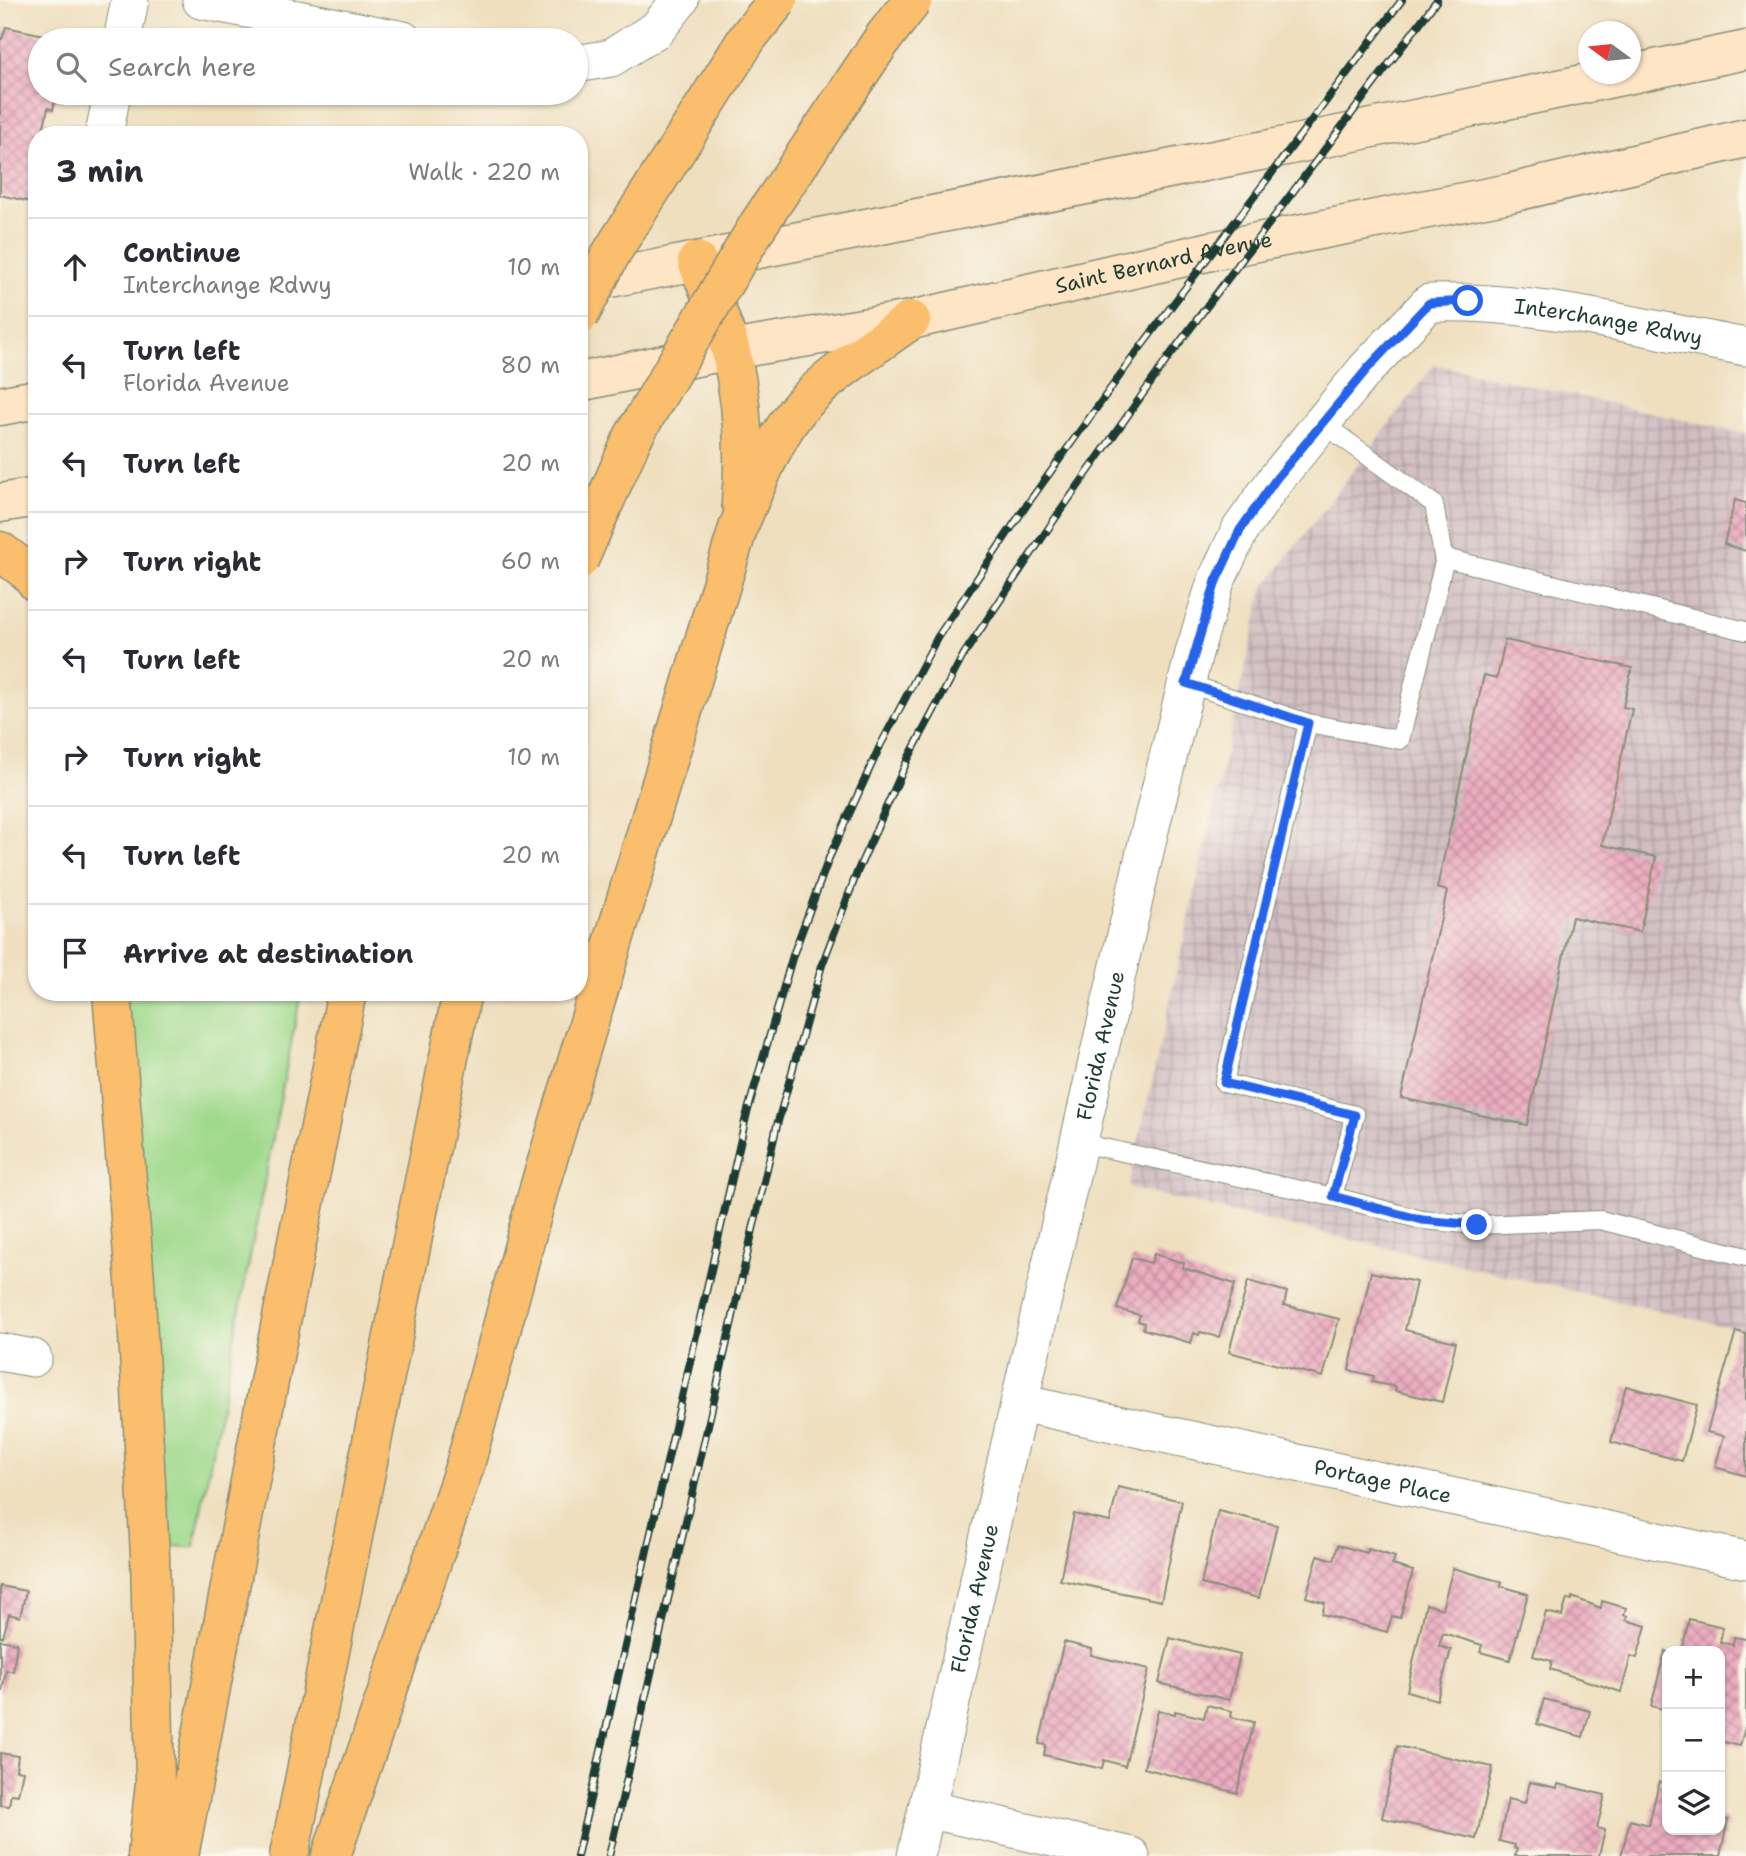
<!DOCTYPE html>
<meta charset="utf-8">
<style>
:root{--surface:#fff;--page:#f7f7f7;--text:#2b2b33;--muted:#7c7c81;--line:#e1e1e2}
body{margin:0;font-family:"Shantell Sans",sans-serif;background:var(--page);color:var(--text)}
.controls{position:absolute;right:21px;bottom:21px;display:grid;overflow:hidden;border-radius:14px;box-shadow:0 2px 5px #0004}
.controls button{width:63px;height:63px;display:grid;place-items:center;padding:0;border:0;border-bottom:2px solid var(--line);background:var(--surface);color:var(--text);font:35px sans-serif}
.compass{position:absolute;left:1578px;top:21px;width:63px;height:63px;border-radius:50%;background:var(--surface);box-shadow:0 2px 5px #0004;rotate:285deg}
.stop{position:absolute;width:21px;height:21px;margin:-16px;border:5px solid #2563eb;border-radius:50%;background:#fff}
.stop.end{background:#2563eb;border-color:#fff;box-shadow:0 2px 7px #0008}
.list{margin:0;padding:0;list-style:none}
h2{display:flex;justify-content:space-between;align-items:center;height:91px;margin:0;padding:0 28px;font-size:30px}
h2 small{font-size:23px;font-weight:400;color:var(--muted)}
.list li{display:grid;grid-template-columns:46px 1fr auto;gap:21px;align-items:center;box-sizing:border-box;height:98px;padding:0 28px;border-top:2px solid var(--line)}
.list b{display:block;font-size:26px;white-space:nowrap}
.list p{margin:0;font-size:23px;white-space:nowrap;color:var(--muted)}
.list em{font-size:23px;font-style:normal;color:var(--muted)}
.icon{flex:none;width:38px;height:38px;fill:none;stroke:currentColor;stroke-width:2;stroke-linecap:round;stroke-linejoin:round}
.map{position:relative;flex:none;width:1746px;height:1856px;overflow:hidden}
.search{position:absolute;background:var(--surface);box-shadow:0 2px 5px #0004;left:28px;top:28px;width:560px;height:77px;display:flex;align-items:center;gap:18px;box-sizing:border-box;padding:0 24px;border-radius:38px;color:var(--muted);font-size:26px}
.panel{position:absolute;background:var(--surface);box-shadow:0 2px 5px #0004;left:28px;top:126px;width:560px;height:875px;border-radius:28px}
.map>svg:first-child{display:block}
</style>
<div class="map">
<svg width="1746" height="1856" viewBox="0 0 1746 1856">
<defs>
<pattern id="industrial-grid" width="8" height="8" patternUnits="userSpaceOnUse" patternTransform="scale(1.75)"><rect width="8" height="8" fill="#d2bec3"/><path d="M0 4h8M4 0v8" fill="none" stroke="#aa9c9f"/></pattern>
<pattern id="building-cross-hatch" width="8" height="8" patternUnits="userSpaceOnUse" patternTransform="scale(1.75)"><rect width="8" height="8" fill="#edadc1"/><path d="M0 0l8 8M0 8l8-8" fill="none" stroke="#bf8e9e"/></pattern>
</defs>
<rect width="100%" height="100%" fill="#fbf7ec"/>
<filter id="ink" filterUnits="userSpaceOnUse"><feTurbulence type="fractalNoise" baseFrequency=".0143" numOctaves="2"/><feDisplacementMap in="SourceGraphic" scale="14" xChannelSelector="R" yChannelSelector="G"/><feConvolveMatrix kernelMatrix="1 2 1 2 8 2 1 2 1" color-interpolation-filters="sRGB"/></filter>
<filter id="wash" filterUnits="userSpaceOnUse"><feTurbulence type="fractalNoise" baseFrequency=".00686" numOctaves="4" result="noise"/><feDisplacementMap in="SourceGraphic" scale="28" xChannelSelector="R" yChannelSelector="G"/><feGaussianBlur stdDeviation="1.57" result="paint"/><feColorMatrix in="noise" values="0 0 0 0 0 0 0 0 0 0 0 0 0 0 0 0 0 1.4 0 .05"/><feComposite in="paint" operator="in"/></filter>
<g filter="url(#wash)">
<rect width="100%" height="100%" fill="#efdfbf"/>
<path fill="url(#industrial-grid)" d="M1435,364L1746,434V1331L1128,1188L1263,589Z"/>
<path fill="#9fd98b" stroke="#5f8b60" stroke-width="2" d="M124,992H301L194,1547L165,1546Z"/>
<g id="blocks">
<path fill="url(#building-cross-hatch)" d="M6,27L63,39L40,40V93H56L53,110L48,108L42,135H37V179L31,202L0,195V38L2,39Z
M1735,500L1746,503V551L1724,544Z
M1505,640L1632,668L1623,707L1632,709L1602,845L1656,857L1640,932L1572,917L1527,1125L1401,1098L1447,891L1437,888L1484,675L1497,678Z
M1154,1254L1184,1263L1183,1268L1235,1284L1219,1337L1200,1332L1199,1335L1194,1333L1191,1343L1143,1329L1144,1323L1138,1321L1140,1315L1117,1309L1132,1258L1151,1263Z
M1371,1272L1416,1282L1405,1330L1456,1342L1442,1402L1395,1391L1396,1387L1372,1382L1374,1376L1349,1370Z
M1248,1281L1287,1292L1284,1305L1339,1319L1323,1377L1229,1352Z
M1736,1331L1746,1334V1476L1715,1467L1724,1436L1707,1432Z
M1626,1386L1697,1405L1682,1461L1611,1442Z
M1118,1487L1182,1501L1161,1601L1060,1580L1074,1514L1110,1522Z
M1218,1511L1277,1525L1259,1598L1201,1584Z
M1338,1545L1367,1553L1368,1549L1395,1557L1392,1565L1413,1571L1400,1618L1392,1616L1387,1632L1322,1614L1325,1603L1306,1597L1318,1555L1334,1560Z
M1453,1568L1502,1582L1501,1586L1528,1594L1510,1660L1480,1652L1482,1645L1443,1633L1439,1646L1451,1650L1437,1700L1407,1691L1426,1604L1442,1609Z
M0,1586L26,1591L20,1617L9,1614L3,1637H0Z
M1572,1597L1601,1608L1602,1601L1626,1608L1624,1615L1627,1616L1626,1620L1646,1626L1637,1658L1631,1656L1621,1692L1550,1669L1552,1661L1533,1656L1546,1612L1562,1616L1567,1599L1572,1600Z
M1689,1619L1723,1627L1720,1642L1733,1645L1734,1637L1746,1639V1723L1740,1746L1720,1741V1651H1682Z
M1170,1638L1240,1655L1229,1700L1159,1683Z
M0,1640L17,1643L13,1672L6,1670L2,1691H0Z
M1064,1642L1092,1649L1091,1655L1149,1669L1125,1766L1104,1760L1102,1769L1044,1755L1046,1745L1039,1744Z
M1665,1651L1667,1652V1710L1651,1706Z
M1544,1699L1590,1711L1583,1737L1537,1724Z
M1207,1705L1232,1711L1231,1717L1254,1722L1237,1793L1144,1768L1158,1710L1175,1714V1711L1204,1718Z
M1397,1746L1493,1767L1476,1839L1382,1818Z
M0,1753L18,1756L16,1770L23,1771L18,1795L11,1794L9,1806L0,1805Z
M1530,1782L1557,1788L1558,1784L1605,1795L1597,1828L1605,1830L1599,1856H1515L1517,1849L1514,1848L1515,1845L1499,1841L1508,1799L1525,1803Z
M1659,1782L1667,1784V1830H1720V1818L1728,1820L1720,1856H1621L1630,1820L1649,1825Z"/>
</g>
</g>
<g filter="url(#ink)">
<use href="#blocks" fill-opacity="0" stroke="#878e7a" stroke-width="2"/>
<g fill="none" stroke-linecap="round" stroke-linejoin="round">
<defs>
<path id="lane" d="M1322,423L1434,504L1444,562
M1186,683L1308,723
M1080,1143L1343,1199L1422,1220L1477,1225L1600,1220L1746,1257
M1333,1196L1355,1115L1224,1083L1308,723L1400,740L1445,558L1746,631"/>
<g id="street">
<path d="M201,0L403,40"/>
<path d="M122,40L130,0"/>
<path d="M576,64L611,58L657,29L680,0"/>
<path d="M104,135L112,93"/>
<path d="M0,1352L33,1358"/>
<path id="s1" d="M1020,1403L1746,1560"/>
<path d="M927,1809L1131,1856"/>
<path id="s2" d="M916,1856L1149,834L1195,649L1216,581L1240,530L1276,479L1366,369L1429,303C1535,299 1642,328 1746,347"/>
</g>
<g id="secondary">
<path d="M579,284L1291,145L1746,50"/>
<path id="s3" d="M579,382L730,350L911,320L1211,251L1510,193L1746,138"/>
<path d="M0,406L37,399"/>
<path d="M0,503L37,497"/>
</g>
<path id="highway" d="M697,261C708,290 723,321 731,352C742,401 746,451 741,502
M0,551L29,573L37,583
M112,992L135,1280L150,1556L155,1783L147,1856
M179,1856L266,1397L347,992
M289,1856L462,992
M331,1856L465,1465L540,1185L739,525C755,489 775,434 801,406C832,372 874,347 911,320"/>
</defs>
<use href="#lane" stroke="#878e7a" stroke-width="20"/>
<use href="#street" stroke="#878e7a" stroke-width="39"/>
<use href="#secondary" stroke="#878e7a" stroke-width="41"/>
<use href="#highway" stroke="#878e7a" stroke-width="41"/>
<use href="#lane" stroke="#fff" stroke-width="18"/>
<use href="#street" stroke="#fff" stroke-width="37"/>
<use href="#secondary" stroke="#fde5c5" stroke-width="38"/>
<use href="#highway" stroke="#fabe6d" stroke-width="38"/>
<defs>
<path id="rail" d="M577,1856L746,1117L793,955L829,858L880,746L937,638L1026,506L1131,360L1402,0
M609,1856L777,1125L822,965L858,870L908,759L964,654L1052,523L1171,354L1437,0"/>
</defs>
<use href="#rail" stroke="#1f3d34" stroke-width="8"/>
<use href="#rail" stroke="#fbf7ec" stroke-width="5" stroke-dasharray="16" stroke-linecap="butt"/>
<defs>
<path id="highway-bridge" d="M579,316L612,252L748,37L778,0
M579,560L633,437L758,225L884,37L913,0"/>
</defs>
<use href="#highway-bridge" stroke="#878e7a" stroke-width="41" stroke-linecap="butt"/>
<use href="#highway-bridge" stroke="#fabe6d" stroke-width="38"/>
</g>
</g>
<g fill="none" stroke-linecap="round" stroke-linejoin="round" filter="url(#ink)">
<path stroke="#2563eb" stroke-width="9" d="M1468,301L1429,303L1367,369L1276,479L1240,530L1216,581L1186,683L1308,723L1224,1083L1355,1115L1333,1196L1422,1220L1477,1225"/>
</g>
<g text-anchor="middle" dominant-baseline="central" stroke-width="5" stroke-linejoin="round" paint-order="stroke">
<g font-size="21" fill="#1f3d34" stroke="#fbf7ec">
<text stroke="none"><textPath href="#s3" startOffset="597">Saint Bernard Avenue</textPath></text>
<text stroke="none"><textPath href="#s2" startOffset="1843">Interchange Rdwy</textPath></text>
<text stroke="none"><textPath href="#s2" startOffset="831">Florida Avenue</textPath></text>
<text stroke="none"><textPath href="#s1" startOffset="371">Portage Place</textPath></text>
<text stroke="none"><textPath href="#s2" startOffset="264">Florida Avenue</textPath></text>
</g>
</g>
</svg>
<div class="controls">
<button>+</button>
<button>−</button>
<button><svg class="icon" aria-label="layers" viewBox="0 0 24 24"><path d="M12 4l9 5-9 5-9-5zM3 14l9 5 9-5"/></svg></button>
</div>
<svg class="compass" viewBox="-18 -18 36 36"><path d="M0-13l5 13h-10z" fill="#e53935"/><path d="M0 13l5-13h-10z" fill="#7c7c81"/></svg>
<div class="stop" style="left:1468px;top:301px"></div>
<div class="stop end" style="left:1477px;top:1225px"></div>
<div class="search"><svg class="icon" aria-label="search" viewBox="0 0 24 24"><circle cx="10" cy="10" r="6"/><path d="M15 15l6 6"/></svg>Search here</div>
<section class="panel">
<h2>3 min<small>Walk · 220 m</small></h2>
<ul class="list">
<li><svg class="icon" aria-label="ahead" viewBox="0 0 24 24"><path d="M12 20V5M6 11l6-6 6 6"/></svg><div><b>Continue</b><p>Interchange Rdwy</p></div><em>10 m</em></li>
<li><svg class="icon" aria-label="left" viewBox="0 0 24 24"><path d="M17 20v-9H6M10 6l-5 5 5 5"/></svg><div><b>Turn left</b><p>Florida Avenue</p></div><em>80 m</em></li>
<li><svg class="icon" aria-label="left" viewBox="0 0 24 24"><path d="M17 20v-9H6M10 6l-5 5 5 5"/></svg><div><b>Turn left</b></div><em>20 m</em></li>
<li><svg class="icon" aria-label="right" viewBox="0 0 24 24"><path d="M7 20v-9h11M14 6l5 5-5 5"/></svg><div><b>Turn right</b></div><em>60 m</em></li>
<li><svg class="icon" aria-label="left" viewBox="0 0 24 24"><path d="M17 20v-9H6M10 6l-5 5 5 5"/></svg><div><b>Turn left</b></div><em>20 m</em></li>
<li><svg class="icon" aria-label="right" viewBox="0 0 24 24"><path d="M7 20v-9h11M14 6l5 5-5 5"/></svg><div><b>Turn right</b></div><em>10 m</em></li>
<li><svg class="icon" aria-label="left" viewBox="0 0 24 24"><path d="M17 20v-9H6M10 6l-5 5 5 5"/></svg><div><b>Turn left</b></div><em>20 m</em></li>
<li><svg class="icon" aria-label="arrive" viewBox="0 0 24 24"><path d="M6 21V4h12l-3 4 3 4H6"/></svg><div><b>Arrive at destination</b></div></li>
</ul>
</section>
</div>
